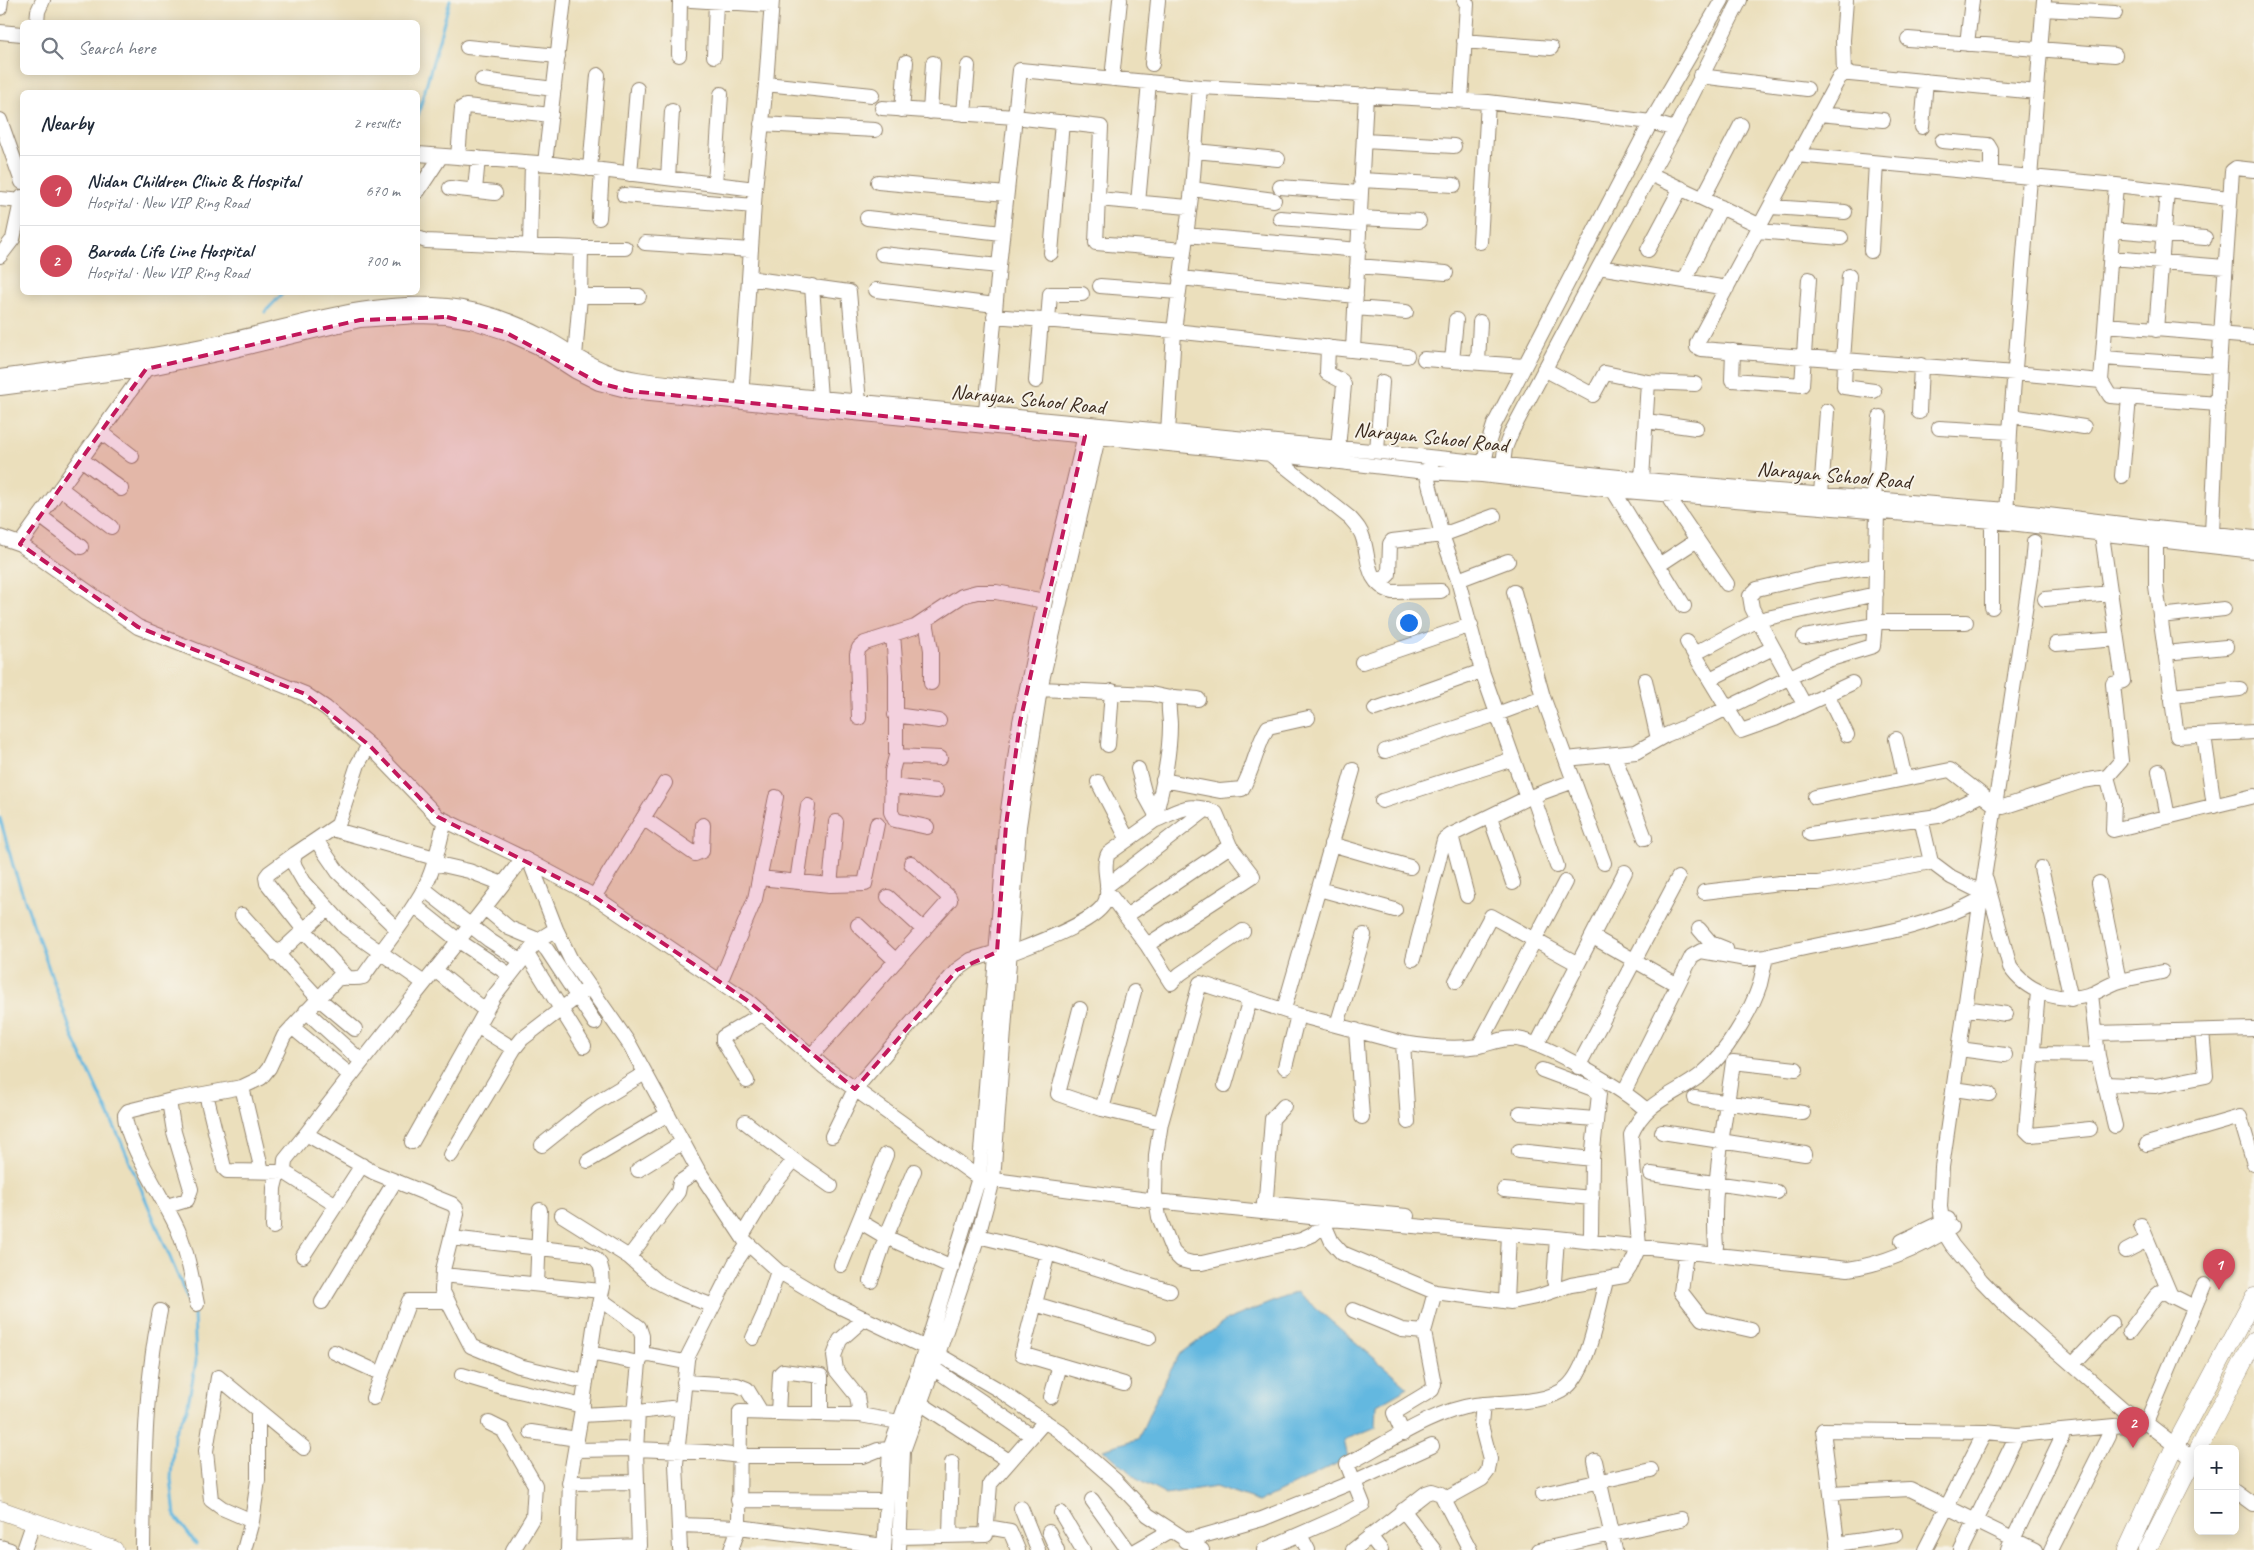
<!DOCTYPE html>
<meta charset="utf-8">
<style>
:root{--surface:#fff;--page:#f6f6f7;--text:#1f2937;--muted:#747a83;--line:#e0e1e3;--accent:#d1495b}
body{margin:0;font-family:Caveat,sans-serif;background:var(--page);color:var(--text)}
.controls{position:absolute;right:15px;bottom:15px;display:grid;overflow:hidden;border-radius:8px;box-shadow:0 2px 12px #0003}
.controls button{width:45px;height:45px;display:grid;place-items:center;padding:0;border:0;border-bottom:1px solid var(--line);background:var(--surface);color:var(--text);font:25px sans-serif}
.you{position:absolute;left:1408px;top:622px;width:18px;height:18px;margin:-12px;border:4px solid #fff;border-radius:50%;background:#1a73e8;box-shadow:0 0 0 8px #1a73e833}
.badge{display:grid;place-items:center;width:32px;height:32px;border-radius:50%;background:var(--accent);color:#fff;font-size:16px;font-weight:700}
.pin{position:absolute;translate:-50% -41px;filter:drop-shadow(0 1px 2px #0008)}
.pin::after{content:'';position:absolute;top:26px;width:18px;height:15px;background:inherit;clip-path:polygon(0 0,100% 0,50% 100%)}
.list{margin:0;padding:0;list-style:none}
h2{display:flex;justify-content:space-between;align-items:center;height:65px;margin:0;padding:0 20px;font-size:21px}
h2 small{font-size:16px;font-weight:400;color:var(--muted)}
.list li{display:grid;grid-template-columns:32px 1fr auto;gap:15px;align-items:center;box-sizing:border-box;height:70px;padding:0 20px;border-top:1px solid var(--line)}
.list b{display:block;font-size:19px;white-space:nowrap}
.list p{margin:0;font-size:16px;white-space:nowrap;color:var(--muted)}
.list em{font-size:16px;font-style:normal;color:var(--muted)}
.icon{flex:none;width:28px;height:28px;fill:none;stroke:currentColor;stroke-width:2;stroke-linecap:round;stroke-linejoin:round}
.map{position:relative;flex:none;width:2254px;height:1550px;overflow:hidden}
.search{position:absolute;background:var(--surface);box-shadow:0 2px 12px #0003;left:20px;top:20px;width:400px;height:55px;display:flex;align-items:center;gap:12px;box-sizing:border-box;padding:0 18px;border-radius:8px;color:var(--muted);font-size:19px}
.panel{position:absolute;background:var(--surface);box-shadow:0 2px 12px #0003;left:20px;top:90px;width:400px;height:205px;border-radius:8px}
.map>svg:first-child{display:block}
</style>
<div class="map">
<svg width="2254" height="1550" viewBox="0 0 2254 1550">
<rect width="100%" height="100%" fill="#f7f3e8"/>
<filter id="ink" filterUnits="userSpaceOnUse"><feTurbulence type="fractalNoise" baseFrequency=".02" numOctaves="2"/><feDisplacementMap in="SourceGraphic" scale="10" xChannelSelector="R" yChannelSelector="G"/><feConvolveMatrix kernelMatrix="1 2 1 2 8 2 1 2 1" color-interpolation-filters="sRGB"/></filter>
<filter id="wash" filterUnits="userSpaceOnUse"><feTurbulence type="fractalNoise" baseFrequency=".0096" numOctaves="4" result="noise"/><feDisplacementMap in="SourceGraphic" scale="20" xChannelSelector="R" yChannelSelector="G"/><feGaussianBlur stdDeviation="1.12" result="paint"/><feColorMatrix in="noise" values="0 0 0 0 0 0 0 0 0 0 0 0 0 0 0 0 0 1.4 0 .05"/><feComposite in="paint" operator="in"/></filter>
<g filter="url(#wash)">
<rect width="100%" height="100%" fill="#ebdfbc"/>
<path fill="#64b8e0" stroke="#50717f" d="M1297,1292L1408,1387L1377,1405L1376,1427L1344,1440L1348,1458L1259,1502L1215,1487L1166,1495L1140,1481L1103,1449L1138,1439L1160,1390L1179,1355L1227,1320Z"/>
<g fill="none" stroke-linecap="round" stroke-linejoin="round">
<path stroke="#64b8e0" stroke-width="3" d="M418,115L450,0
M265,312L284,292
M0,818L14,869L73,1037L120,1139L194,1314L196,1362L187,1409L174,1434L171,1478L175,1516L196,1544"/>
</g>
</g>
<g filter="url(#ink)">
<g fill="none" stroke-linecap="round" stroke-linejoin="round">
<defs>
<path id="minor" d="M564,0L545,163L755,189
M691,0L771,5
M0,8L1,0
M2043,9L2115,13
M37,22L38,11L43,0
M0,32L22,34
M1908,39L2115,55
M1464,41L1551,48
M1967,44L1972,0
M467,47L558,56
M679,55L680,0
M714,56L716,1
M1152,64L1158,0
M1844,74L1843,40L1846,0
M1700,76L1807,89
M1112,79L1120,0
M482,80L554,89
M766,84L872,95
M2037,92L1850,74H1844L1839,78C1791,166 1745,255 1697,343V347L1701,349L2015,373L2101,381L2116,185
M1461,100L1467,4L1464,0
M882,108L1015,117L1101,127L1096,243L1184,250
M902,110L906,62
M930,112L933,63
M964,114L968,66
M1819,114L1883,120
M0,120L22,182
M761,124L875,130
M1922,127L1926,81
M1364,141L1454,146
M1942,141L1988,145L1991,150V173
M1195,151L1278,159
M418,154L551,164
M1797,155L2116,185L2229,198
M458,157L462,108L466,106L551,115
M590,169L598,75
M630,174L637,89
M1650,174L1761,226
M668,178L672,111
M1361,180L1454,185
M878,182L1006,194
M715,184L721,94
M1280,187L1360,193
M450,188L495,193
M1192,189L1274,200
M475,190L478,158
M418,191L441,156
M624,195L754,206
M1703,198L1741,125
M0,199L22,201
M1098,199L1188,207
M1138,203L1149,82
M1771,207L1845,212
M599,218L602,170
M867,218L1002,233
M1280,218L1359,224
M1359,218L1419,221
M2113,230L2205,238
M1758,231L1841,238
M1186,235L1359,250
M418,238L426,241L581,248L580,296L575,357
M1480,242L1488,102
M645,243L751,250
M530,245L532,163
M581,248H625
M1648,250L1681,188
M1871,251L1876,163
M1051,253L1062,122
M882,254L999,266
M0,256L13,239L22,197
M2111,258L2225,267
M1357,266L1446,273
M1599,267L1727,288
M749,278L849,292L859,402
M1180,278L1356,296
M1684,281L1721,207
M812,286L820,398
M1100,286L1178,292
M876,290L995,305
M580,296H639
M1355,308L1406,312
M994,316L1174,331L1407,356
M1048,321L1050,294H1082
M2106,325L2254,337
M2156,330L2167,191
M1328,347L1327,373L1342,381L1344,385L1338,448
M1353,349L1366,95
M1733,351L1732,380L1802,385L1809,279
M2103,358L2219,366
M1424,359L1524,366
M1843,360L1849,276
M1845,360L1844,387L1874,391
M1452,361L1456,320
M1478,363L1480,322
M1544,369L1593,395L1605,373L1648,382L1642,479
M0,377C73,367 145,358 217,343C293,327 368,298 447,306C480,309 515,322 544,337C564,348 582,361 603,370C629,380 658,382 685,385L1381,452L1657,481L2006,510L2155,528L2254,538
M1036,381L1041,320
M2101,381L2110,396L2218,404
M1648,382L1695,384
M0,388L146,369L222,353L360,320L417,316L447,317L471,321L505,332L538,347L575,371L599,383L630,391L1271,454L1426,472L1482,475L1613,490L1992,521L2254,551
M741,398L755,189L766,84L772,0
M1919,412L1921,365
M2012,416L2084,427
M1646,421L1696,428
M985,423L999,266L1020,70L1200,87L1488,102L1651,122L1675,129
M1939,428L2010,432
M101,432L132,456
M1168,433L1174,331L1192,189L1200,87
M1377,451L1382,382
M1271,455L1350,518C1356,525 1361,530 1363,538C1370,560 1365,582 1392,592L1441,591
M81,459L121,489
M1483,469L1488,444L1494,425L1651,122L1722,0
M1502,473L1505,448L1512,431L1599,267L1675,129L1740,0
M2122,476L2129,398
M60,488L111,527
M1613,490L1684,606
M1666,494L1727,584
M1821,494L1827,411
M1874,499L1880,417
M1877,510L1875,622H1966
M40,516L81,547
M2006,518L2010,432L2044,0
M1992,521V607
M2212,534L2219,366L2232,171L2236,168L2254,170
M2102,535L2123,681L2113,684L2121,761L2107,777
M0,537L20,544L138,627L305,694L326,708L369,745L438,817L523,858L592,895L748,1001L824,1067L979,1178L1156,1201L1330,1219L1557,1238L1848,1269C1884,1264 1921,1247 1952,1227
M2156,541V586L2177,736L2254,732
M2034,542L2032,565L1982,891L1942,1167L1940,1207L1944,1232L1952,1245L1981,1280L2009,1309L2123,1409L2146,1423L2198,1463
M20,544L146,369L145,363
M1659,565L1697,540
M1375,579L1386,577L1389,574L1390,544L1392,541L1442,535L1494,516
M1458,580L1508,561
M1514,592L1543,697L1604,863
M2045,599L2111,593
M2160,616L2224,609
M926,621L931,650V683
M893,634L896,674V756L892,771L891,812L895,820L927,827
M1804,637L1875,625
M1687,642L1741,731L1775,719L1852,683
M2056,644L2117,639
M2165,653L2226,647
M1694,654L1758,620L1876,594
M1362,662L1471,625
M1710,679L1773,648
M1645,680L1658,739
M1040,689L1151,694L1170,698
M1827,694L1847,735
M2171,696L2240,689
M1804,704L1758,620L1752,608L1750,596L1757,589L1816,575L1876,566
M1375,709L1482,671
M895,715L939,721
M859,718L857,654L859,648L865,643L915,627L962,596L977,592H996L1045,601
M2204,735L2214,806
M1896,739L1905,779
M369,745L358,764L338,825L295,854L293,863L304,882L346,928L424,983
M1108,745L1112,691
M1385,751L1497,714L1543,697
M1614,755L1645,838
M896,756L940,758
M1566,759L1636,752L1666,735L1713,715L1821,662L1873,646L1875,622
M1138,769L1145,795L1156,815
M2159,771L2168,817
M1163,780L1220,791L1242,789C1254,769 1256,746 1268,727L1308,718
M1098,782L1128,840
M891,786L936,791
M1533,796L1557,866
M1815,797L1950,770L1996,806L2003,807L2083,781L2107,777L2114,802L2113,830L2254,796
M1527,798L1574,781
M1382,801L1513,759
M1490,817L1513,883
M643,818L695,854L702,851L703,825
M1921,819L1931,862L1951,877L1989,896
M332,829L435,858
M1810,834L1938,816L1981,795
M1451,835L1467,896
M316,840L338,872L397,929
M1331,844L1410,867
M295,854L269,873L266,877L267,883L304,930L347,977
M523,858C452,951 377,1040 306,1134L373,1172L452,1204L456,1208L457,1214L443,1270L442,1290L471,1346L519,1366L586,1382
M530,862L556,929L571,960L630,1045L698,1170L745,1241L778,1271L830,1302L932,1351L999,1390L1059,1431L1116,1481L1148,1515L1202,1550
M434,863L469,871L503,884
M2041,868L2071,999
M759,878L830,885L865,884L877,824
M1986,879L2010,967C2027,993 2062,1004 2092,994C2101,990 2110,984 2120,981C2133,977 2148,975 2162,972
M797,882L808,806
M2099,883L2119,981
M830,885L836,822
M1107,886L1207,809
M424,889L489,940L521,961
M1319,889L1395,910
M1107,891L1147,945L1171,983L1180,974L1243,931
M1704,892L1780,883H1818L1931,862
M594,897L665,783
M888,897L924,930
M414,905L459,941L510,975
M485,908L509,928L538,940L547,950L595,1023
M242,915L318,998L355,1029
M1126,916L1230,846L1216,813C1188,801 1181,810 1154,821
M858,925L896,961
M1699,929L1711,943L1726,949
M1593,937L1676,984
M1147,945L1253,876L1230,846
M527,954L584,1046
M1009,954C1031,945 1099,922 1106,900C1111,885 1101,869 1108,854L1154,821C1162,790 1170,757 1170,725C1170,716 1167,705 1170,698L1174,697L1198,699
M277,955L328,908
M1413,959L1444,840L1451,835L1527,798L1482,671L1458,580L1442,535L1426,472L1431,465
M435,970L486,1011
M1456,981L1491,916L1578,964
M720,982L755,899L776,797
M2038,992L2026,1130L2031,1135L2090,1129
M2091,994L2098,1056L2115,1126
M1965,1008L2006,1014
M1080,1009L1058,1094L1102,1109L1161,1123
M1284,1009L1353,770
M306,1011L361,1061
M1337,1025L1364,935
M477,1026L514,1049
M292,1027L350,1075
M1356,1030L1362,1117
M2096,1033L2254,1029
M1403,1043L1408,1122
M1537,1044L1625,872
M1479,1046L1565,882
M1967,1050L2005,1055
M2033,1054L2098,1055
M811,1056L950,900L949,897L911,863
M1285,1067L1298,1015
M1578,1067L1678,878
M1542,1070L1593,1089L1599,1094L1592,1159L1591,1233
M747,1081L723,1041V1037L762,1014
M2105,1084L2156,1086L2206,1076L2202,1031
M1225,1085L1250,999
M242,1087L262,1171
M1961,1090L1989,1094
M1624,1092L1692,956L1701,951L1746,959L1766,957
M206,1094L224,1168L227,1171L284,1172
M1695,1098L1803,1113
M1102,1109L1134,992
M1520,1113L1595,1119
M745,1122L794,1160L831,1186
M1662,1132L1805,1154
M306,1134L285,1160L284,1172L336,1205
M832,1136L855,1089L957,970L971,960L997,952
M412,1142L494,996L538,940L556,929
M2147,1144L2240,1117L2254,1164
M542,1145L592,1105L645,1073
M1519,1151L1592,1159
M451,1155L514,1049L522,1039L590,987
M588,1161L668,1114
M638,1170L683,1142
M1651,1174L1777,1192
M1504,1190L1592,1198
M1264,1203L1407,1216
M167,1206L187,1200L191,1189L174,1132L169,1101
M1265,1211L1272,1119L1284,1106
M562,1215L629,1257L656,1281L675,1291L713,1306
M1330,1220L1312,1235L1301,1240L1202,1263H1192L1181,1260L1173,1252L1159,1217L1155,1193L1156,1155L1161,1123L1200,983L1298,1015L1403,1043C1427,1047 1455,1050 1479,1046C1492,1043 1504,1037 1517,1039C1545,1043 1625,1090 1646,1110
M859,1221L886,1237L914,1171
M1324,1224L1332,1242L1342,1253L1435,1292L1511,1302L1536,1297L1571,1285L1624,1276L1630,1267L1639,1247L1631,1135C1646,1099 1675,1096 1702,1074C1725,1055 1751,1012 1760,984C1762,975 1764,966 1766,957C1838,937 1915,936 1981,899
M2141,1225L2171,1296
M273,1227L274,1188L278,1172
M742,1236L769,1191L794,1160
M978,1236L1048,1253L1170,1291
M451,1238L584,1253L595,1258L600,1264L602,1272L603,1287L595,1321L581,1415
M1902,1241L1948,1219
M1716,1247C1711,1185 1725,1123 1733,1062L1796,1069
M2126,1251L2147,1240
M1686,1252L1681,1292L1702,1319L1751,1330
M1048,1253L1022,1354L1124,1384
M303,1256L362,1165
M629,1257L678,1192L680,1182L698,1170
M841,1265L886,1155
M443,1275L601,1291
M871,1281L886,1237L952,1267
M1554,1281L1557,1238
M537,1284L540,1210
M600,1299L639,1327L642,1336V1356
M1506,1301L1509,1234
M322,1302L395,1181
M197,1304C192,1279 188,1254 178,1230C165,1200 126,1144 125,1115L128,1111L176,1099L242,1087L261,1078L269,1068L284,1036L337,979C346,976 354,980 363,977C382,949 404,923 421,894C434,872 439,845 445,820
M1035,1304L1149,1338
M1353,1310L1402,1330L1424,1332
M2129,1332L2156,1296L2162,1291L2194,1307
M753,1338L764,1314L778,1271
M334,1352L382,1374
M590,1353L639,1363
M2078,1359L2112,1323
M933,1368L1032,1436
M462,1375L502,1387L583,1406
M684,1382L737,1385L747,1389L761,1412
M1051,1397L1060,1365
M373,1398L409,1301H448
M920,1403L1009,1461
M634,1413L639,1363L642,1356L649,1355L685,1362L735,1263L748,1244
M778,1413L780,1374L783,1371L821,1376V1414
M860,1415L857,1396L836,1370L834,1356L840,1340L865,1318
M489,1423L503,1430L535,1485L533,1517L513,1550
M2146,1423L2204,1285
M531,1432L577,1439
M1403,1434L1394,1413L1427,1393L1432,1390L1434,1384L1424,1332L1435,1292
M575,1450L636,1449L707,1452L740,1456H863L878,1450L890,1449
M1595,1461L1615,1550
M569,1483L637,1482
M2235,1491L2254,1505
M1831,1493L1910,1489L2035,1550
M1542,1494L1651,1470
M738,1500L887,1501
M1092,1500L1128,1550
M1444,1500L1482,1479L1488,1471L1490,1459L1481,1425L1483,1404
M1021,1508L1038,1550
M1403,1510L1434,1550
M1061,1513L1083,1550
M252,1521L258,1480V1410
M679,1525L739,1527L884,1546
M987,1527L1010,1531L1018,1550
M1049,1532L1057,1550
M1300,1535L1308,1550
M950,1536L952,1463
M1370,1536L1381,1550
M899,1537L986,1535L990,1484L1045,1421
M1185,1541L1262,1519L1355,1481L1432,1446
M1837,1544L1896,1535
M0,1547L10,1550
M568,1549L639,1546L636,1451L638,1412
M24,1550L34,1521
M143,1550C144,1470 144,1389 160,1311
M244,1550L252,1521L222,1508L211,1500L206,1451L218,1377L304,1448
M568,1550L570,1479L581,1415L638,1412L671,1408L682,1410
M680,1550L676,1464L687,1360
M731,1550L739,1527L740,1412L860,1415L899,1422
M884,1550L890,1449L926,1348L979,1178L1006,825L1020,722L1045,601L1087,427
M899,1550L903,1451L938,1354L978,1236L993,1180L1019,826L1040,689L1100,429
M1137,1550L1170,1531
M1264,1550L1339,1517L1363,1504L1347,1464C1386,1444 1432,1411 1475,1405C1502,1401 1546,1405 1567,1387C1589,1368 1598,1310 1606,1281
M1353,1550L1426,1493L1432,1491L1441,1494L1470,1550
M1539,1550L1681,1519
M1838,1550L1823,1430L1985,1432L2017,1435L2146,1423
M1925,1550L1985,1432
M1961,1550L2017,1435
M2008,1550L2062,1437V1432
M2051,1550L2109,1435L2110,1427"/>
<path id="major" d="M2198,1449L2254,1341
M0,1510L114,1550
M2127,1550L2175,1446L2254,1297
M2147,1550L2198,1450"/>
</defs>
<use href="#minor" stroke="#93846d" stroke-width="16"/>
<use href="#major" stroke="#93846d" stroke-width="19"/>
<use href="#minor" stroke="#fff" stroke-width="14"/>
<use href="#major" stroke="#fff" stroke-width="18"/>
</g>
</g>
<path fill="#c2185b" fill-opacity="0.2" stroke="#c2185b" stroke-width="4" stroke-dasharray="10 6" stroke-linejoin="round" d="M447,317L505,332L599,383L630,391L1085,436L1020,722L1006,825L997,952L957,970L855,1089L748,1001L592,895L438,817L369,745L305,694L138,627L20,544L146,369L360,320Z"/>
<g text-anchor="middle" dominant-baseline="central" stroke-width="4" stroke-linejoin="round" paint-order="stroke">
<g font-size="21" fill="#3b2a1e" stroke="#f7f3e8">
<text transform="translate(1028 399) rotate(6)">Narayan School Road</text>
<text transform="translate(1431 437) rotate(6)">Narayan School Road</text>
<text transform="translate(1834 475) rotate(5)">Narayan School Road</text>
</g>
</g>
</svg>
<div class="controls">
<button>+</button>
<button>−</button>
</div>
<div class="you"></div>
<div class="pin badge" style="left:2219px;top:1290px">1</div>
<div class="pin badge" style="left:2133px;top:1448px">2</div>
<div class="search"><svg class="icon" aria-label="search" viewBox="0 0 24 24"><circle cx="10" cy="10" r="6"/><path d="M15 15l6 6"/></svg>Search here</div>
<section class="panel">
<h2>Nearby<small>2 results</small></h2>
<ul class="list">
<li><span class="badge">1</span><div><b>Nidan Children Clinic &amp; Hospital</b><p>Hospital · New VIP Ring Road</p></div><em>670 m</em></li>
<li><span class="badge">2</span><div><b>Baroda Life Line Hospital</b><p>Hospital · New VIP Ring Road</p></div><em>700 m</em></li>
</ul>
</section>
</div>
